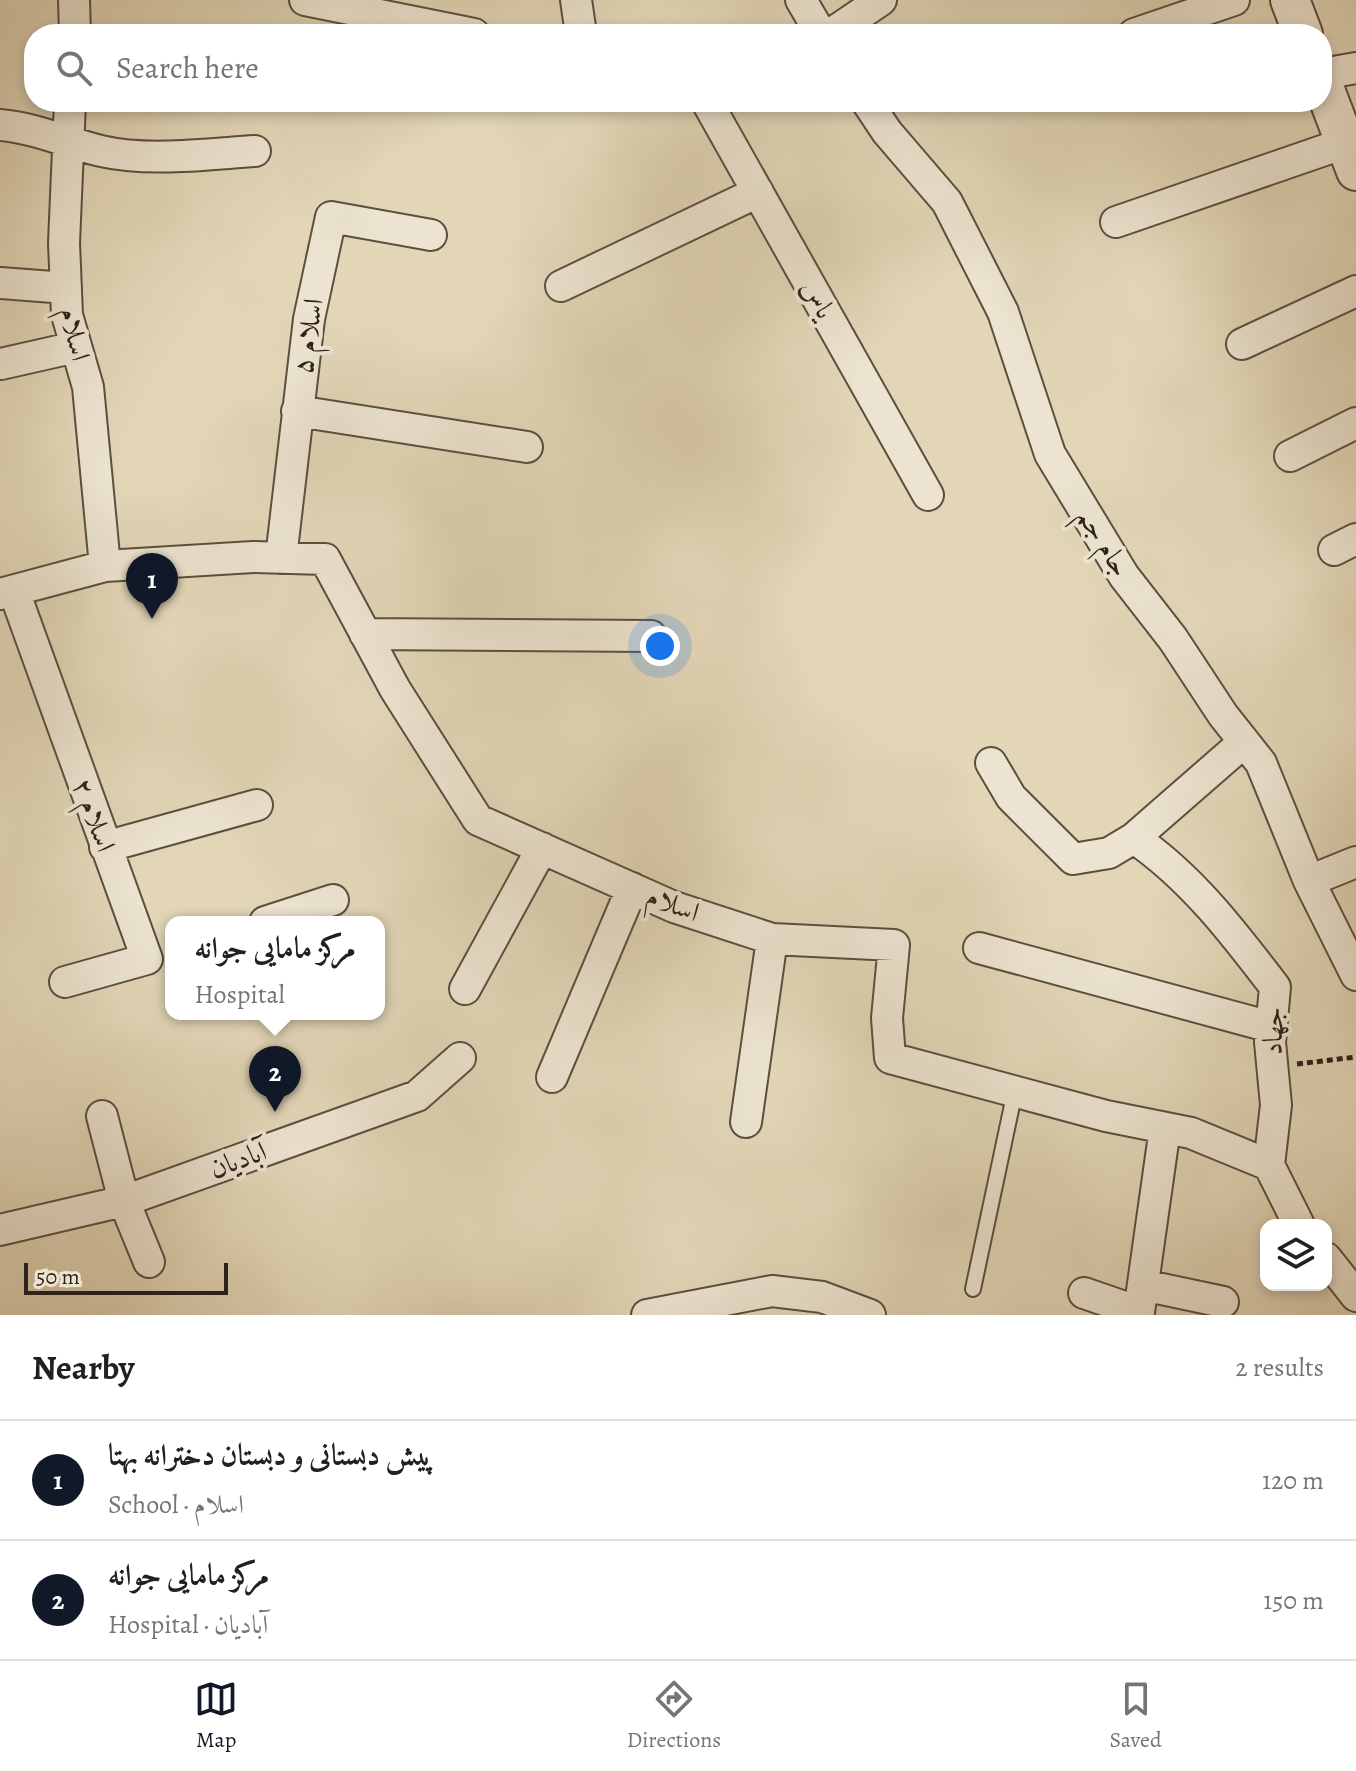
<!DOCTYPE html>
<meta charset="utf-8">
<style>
:root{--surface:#fff;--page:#f2f2f2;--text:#202124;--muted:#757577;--line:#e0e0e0;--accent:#111827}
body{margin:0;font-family:Alegreya,Amiri,serif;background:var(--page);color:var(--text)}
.controls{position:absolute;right:24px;bottom:24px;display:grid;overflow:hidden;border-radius:16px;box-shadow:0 4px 12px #0003}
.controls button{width:72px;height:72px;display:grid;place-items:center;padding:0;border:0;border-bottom:2px solid var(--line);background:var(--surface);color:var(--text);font:40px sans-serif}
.scale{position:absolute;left:24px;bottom:20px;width:204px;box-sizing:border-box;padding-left:8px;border:4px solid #2e2219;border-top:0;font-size:22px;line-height:28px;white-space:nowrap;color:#2e2219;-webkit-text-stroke:6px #ece4d0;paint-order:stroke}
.you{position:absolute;left:660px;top:646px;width:28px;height:28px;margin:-20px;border:6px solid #fff;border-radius:50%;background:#1a73e8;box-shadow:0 0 0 12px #1a73e833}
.badge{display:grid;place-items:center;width:52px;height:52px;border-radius:50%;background:var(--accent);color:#fff;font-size:26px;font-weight:700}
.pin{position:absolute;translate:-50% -66px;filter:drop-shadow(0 2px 4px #0008)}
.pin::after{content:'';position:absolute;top:42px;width:28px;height:24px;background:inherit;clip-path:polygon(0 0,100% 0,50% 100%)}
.popup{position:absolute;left:165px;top:916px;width:220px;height:104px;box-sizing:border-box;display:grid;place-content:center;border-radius:16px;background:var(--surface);filter:drop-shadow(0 2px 6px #0005);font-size:26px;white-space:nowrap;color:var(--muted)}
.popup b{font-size:30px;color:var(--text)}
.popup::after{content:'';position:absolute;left:50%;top:100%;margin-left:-16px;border:16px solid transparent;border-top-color:var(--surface)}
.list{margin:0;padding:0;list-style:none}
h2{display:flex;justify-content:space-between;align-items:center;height:104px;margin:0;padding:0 32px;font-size:34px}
h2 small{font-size:26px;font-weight:400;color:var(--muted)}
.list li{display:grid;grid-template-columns:52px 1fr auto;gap:24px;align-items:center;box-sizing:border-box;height:120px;padding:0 32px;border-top:2px solid var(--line)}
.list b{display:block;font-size:30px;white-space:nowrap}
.list p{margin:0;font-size:26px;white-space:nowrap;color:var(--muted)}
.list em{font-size:26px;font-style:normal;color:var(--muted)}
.icon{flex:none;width:44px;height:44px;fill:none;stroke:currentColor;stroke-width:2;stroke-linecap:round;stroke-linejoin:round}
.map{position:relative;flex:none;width:1356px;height:1315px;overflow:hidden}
.search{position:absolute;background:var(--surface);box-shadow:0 4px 12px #0003;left:24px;right:24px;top:24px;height:88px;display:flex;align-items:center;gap:20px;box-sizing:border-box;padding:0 28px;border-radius:32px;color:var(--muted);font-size:30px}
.sheet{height:344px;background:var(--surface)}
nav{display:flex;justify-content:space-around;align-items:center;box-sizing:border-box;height:112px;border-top:2px solid var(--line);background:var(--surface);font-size:22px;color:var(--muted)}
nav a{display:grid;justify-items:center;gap:4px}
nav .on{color:var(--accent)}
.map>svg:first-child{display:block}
</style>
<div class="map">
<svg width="1356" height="1315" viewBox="0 0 1356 1315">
<rect width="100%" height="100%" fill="#e2d6b7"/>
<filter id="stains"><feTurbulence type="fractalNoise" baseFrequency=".0025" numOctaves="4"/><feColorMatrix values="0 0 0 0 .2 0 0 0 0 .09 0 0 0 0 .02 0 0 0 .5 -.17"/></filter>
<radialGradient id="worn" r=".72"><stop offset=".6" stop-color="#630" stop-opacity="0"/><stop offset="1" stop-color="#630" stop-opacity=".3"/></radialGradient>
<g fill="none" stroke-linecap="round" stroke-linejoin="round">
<defs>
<path id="service" d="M973,1289L1015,1091"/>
<path id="minor" d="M74,0L75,34
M305,0L474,34
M576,0L581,34
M801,0L821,34
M831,34L881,0
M1134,34L1234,0
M1322,74L1356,68
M70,102L64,243L67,315L88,387L105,566
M707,102L928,495
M867,102L887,132L947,202L1003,312L1050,454L1124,576L1173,639L1223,715L1261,763L1309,881L1356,975
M0,125C36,128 67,143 101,151C148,162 208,154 255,151
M1116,222L1345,143
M0,283L66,288
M561,286L758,192
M1242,344L1356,291
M1,364L76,347
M297,411L527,447
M1290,456L1356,423
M1334,550L1356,539
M281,558L309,319L331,217L431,235
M14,591L147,959L65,982
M0,594L105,566L253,557L325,559L395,689L478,820L674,907L772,939L894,945L887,1018L890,1058L1106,1116L1191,1133L1269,1165
M365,634L651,636
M991,763L1011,797L1073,859L1109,853L1134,838C1191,877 1233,932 1275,987L1270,1042L1276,1105L1269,1165L1299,1225
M1134,838L1244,742
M105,847L257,805
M1309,881L1356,862
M265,922L333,900
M979,948L1271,1027
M465,989L542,848
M552,1077L632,888
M102,1116L124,1201L149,1262
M746,1122L772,939
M0,1230L124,1201L417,1096L460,1058
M1326,1258L1356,1296
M1143,1285L1223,1302
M1084,1293L1139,1312L1165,1128
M647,1315L772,1291L822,1297L870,1315"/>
<path id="tertiary" d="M1290,0L1303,34
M1322,82L1356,171"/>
</defs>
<use href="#service" stroke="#5b4f40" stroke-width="18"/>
<use href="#minor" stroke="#5b4f40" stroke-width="34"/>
<use href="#tertiary" stroke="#5b4f40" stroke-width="42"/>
<path stroke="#2e2219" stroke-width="5" stroke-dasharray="6 4" stroke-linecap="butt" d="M1297,1064L1356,1057"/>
<use href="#service" stroke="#ece4d0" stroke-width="14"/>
<use href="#minor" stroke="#ece4d0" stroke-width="30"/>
<use href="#tertiary" stroke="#ece4d0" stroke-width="38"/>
</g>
<g text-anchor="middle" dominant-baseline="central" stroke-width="8" stroke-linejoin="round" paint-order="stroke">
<g font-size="28" fill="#2e2219" stroke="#ece4d0">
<text transform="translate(818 299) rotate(61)">یاس</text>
<text transform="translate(75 334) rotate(77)">اسلام</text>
<text transform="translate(308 336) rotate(-81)">اسلام ۵</text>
<text transform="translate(1104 542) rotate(58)">جام جم</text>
<text transform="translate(94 815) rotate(70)">اسلام ۲</text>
<text transform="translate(673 904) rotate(21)">اسلام</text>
<text transform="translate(1273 1031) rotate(-89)">جهاد</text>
<text transform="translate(238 1160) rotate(-20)">آبادیان</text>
</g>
</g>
<rect width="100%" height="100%" filter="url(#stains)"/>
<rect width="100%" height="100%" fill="url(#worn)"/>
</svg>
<div class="controls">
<button><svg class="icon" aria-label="layers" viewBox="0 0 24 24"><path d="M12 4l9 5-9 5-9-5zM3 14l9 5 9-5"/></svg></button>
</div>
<div class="scale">50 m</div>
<div class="you"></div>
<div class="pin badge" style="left:152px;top:619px">1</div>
<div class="pin badge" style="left:275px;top:1112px">2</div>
<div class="popup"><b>مرکز مامایی جوانه</b>Hospital</div>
<div class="search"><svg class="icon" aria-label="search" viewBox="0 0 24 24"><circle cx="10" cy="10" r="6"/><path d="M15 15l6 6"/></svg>Search here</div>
</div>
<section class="sheet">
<h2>Nearby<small>2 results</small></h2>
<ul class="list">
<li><span class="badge">1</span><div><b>پیش دبستانی و دبستان دخترانه بهتا</b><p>School · اسلام</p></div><em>120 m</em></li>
<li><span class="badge">2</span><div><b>مرکز مامایی جوانه</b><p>Hospital · آبادیان</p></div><em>150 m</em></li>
</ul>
</section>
<nav>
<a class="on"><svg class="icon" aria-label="map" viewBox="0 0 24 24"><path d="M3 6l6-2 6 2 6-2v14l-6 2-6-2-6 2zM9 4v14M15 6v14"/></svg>Map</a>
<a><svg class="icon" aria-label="directions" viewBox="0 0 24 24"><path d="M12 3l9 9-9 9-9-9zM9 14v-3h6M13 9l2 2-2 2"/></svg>Directions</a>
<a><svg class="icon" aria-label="saved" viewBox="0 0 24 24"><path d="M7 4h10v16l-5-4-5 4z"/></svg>Saved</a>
</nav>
